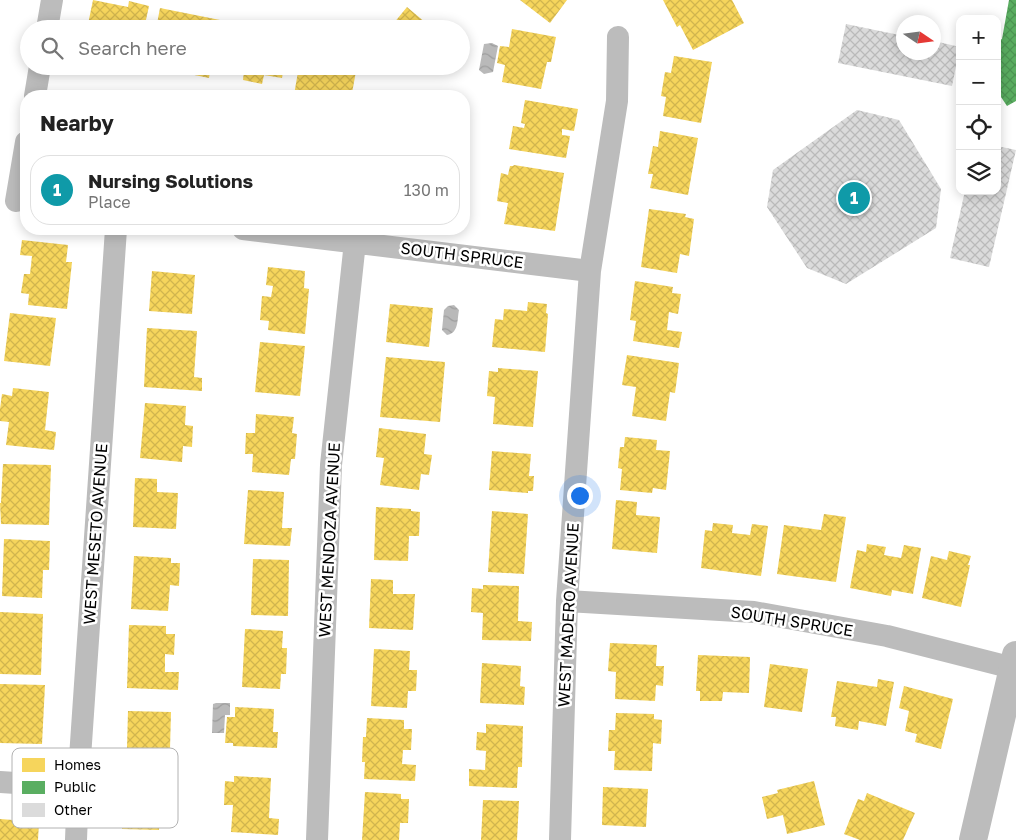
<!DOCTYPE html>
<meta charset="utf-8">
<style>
:root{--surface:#fff;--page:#f2f2f2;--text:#222;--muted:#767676;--line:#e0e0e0;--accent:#595959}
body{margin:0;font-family:"Golos Text",sans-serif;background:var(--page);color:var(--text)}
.controls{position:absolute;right:15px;top:15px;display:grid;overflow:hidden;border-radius:10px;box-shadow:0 2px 12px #0003}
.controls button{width:45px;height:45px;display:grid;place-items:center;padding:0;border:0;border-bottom:1px solid var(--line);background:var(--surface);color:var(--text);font:25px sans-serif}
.compass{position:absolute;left:896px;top:15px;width:45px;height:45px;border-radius:50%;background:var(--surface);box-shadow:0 2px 12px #0003;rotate:103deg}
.you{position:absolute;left:579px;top:495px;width:18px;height:18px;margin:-12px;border:4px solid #fff;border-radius:50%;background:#1a73e8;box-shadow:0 0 0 8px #1a73e833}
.badge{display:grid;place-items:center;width:32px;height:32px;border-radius:50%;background:var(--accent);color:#fff;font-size:16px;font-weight:700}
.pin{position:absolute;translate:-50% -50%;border:2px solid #fff;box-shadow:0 1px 5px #0006}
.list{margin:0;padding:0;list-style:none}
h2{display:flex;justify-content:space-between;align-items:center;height:65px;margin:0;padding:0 20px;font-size:21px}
h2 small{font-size:16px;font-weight:400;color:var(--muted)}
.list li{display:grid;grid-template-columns:32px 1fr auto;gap:15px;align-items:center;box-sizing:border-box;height:70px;margin:0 10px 10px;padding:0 10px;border:1px solid var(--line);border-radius:20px}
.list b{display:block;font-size:19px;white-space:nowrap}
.list p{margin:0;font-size:16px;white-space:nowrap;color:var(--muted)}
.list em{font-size:16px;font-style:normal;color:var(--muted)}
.icon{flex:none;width:28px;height:28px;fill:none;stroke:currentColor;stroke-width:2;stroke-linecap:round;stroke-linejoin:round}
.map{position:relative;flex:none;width:1016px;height:840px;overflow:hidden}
.search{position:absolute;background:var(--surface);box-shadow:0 2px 12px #0003;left:20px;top:20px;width:450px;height:55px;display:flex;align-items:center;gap:12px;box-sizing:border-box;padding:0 18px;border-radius:28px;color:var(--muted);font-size:19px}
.panel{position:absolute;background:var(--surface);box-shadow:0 2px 12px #0003;left:20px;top:90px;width:450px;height:145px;border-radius:20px}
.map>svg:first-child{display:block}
</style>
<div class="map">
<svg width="1016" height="840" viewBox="0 0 1016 840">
<defs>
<pattern id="water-waves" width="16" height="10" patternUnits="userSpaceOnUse" patternTransform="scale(1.25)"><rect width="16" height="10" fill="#b9b9b9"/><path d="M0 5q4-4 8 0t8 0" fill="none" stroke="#9d9d9d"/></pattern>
<pattern id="homes-cross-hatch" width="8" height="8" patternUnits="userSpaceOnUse" patternTransform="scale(1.25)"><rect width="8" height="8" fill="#f6d55c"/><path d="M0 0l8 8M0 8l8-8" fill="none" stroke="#d1b54e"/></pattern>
<pattern id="public-cross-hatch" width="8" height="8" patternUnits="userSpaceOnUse" patternTransform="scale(1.25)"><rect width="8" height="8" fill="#5aae61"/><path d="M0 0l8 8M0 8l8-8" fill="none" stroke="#4c9452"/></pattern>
<pattern id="building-cross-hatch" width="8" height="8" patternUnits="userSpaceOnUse" patternTransform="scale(1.25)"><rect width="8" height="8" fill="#dbdbdb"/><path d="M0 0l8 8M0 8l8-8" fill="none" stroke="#bababa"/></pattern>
</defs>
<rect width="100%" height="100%" fill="#fff"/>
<path fill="url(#water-waves)" d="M492,43L498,46L493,72L484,74L479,70L484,44Z
M454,305L459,310C457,320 459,333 447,335L442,330L444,310L448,306Z
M216,703H230V715H225L224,733H212L213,704Z"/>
<path fill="url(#homes-cross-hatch)" d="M93,0L128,7L129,1L149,6L144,29H87Z
M520,0H567L550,23Z
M663,0H732L744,23L693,50L680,25L677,27Z
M407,7L433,29H389Z
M160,8L220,20L219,29H156Z
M512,29L556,37L551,62H547L541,89L502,82L505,65L497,63L500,46L509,47Z
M674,56L712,62L701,123L663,116L666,97L661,96L665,72L671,73Z
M151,66H211L209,78Z
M225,66H284L282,78L264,75L262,84L243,80L244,71Z
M299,66H357L352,93H348V96H303L294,95Z
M525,100L578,109L574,131L562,129V135L570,136L566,158L509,149L513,126L524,128L525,124L521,123Z
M660,131L698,138L688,195L650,188L653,174H648L653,146L658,147Z
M514,165L564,173L555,231L504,224L508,203L497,201L501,173L508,175L510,166H513Z
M649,209L686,214L685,217L694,219L689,256L680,254L677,273L641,267Z
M22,240L68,245L66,262H72L67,309L28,305L29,294L21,293L24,274H30L32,256L20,255Z
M268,267L305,271L304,288L309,289L305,334L268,330L269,321L260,320L262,296L271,297L273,286L266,285Z
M152,271L195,275L192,314L149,311Z
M635,281L673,287L672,293L681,294L678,314L669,312L667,330L682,332L679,348L633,341L636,321L630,320Z
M528,302L547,304L546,313L548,314L545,352L492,347L495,319L503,320L504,309L527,311Z
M390,304L433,308L429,347L386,342Z
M10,313L56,318L50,366L4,361Z
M147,328L197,331L194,377L202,378V391L144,387Z
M260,342L305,346L300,396L255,392Z
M627,355L679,363L675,393L670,392L666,421L632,416L636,387L622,385Z
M386,357L445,362L440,422L380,417Z
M498,368L538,371L533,427L493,424L495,397L487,396L489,371L498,372Z
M13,388L49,392L45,430L56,432L54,450L6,445L9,422L0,421V409L2,394L12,396Z
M145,403L186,406L185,425L193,426L192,447L183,446L182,462L140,458Z
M256,414L294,417L292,433L297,434L295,459H291L289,475L252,472L253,454H245L246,433H255Z
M379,428L426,434L424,454L432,455L429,475L421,474L419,490L380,485L384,458L376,457Z
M625,437L657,440L656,450L670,451L666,490L653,488L652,493L620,490L622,469L618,468L620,447H624Z
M492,451L531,454L529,476H534L533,491H528V493L489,490Z
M3,464L51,465L49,525L1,524L0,503H1Z
M135,478L157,479V492L178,493L176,529L133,527Z
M248,490L284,492L282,528H292L290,546L244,544Z
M616,500L637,502L636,515L660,517L657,553L612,549Z
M376,507L411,509V511L420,512L419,536H409L408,561L374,560Z
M492,511L528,514L524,574L488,572Z
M824,514L846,517L836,582L777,574L784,525L821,530Z
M713,523L733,525L732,533L750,535L752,524L768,526L761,576L701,568L705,530L712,531Z
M4,539L50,541L49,570H43L42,598L2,596Z
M867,544L886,547L884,555L901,558L904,545L921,548L913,594L892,590L891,596L850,588L857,550L866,552Z
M949,551L971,556L968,565H970L961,607L922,598L931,556L947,560Z
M134,556L171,558V563H180L179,586L170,585L168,611L131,609Z
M253,559L289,560L288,616L251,615Z
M371,579L393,580V594H415L413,630L369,628Z
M483,585L519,586L518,621L532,622L531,641L482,640L483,613L471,612L472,588L483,589Z
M0,612L43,614L41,675L0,674Z
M129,625L166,626V634H175L174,655L165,654V672H179L178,690L127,688Z
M245,629L283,631L282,648H287L286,674H281L280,689L242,687Z
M610,643L657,645L656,666H664L663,686L656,685L655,701L615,699L616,672L608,671Z
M374,649L410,651L409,670H417L416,691H408L407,708L371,706Z
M698,655L750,657L749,693L723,692L722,701H700V691H696Z
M482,663L521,666L520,686L525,687L524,705L480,703Z
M770,664L808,669L802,712L764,707Z
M878,679L894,682L886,726L859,721L858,730L835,726L836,717H831L837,681L877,687Z
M0,684L45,685L42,744L0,743Z
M904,686L953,699L941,749L915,742L917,734L905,731L909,711L899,708Z
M235,707L274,709L273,732H278L277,748L233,746V743H225L227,717H235Z
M128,711L171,712L170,749L127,748Z
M616,713L654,714V719L662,720L661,744L653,743L652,771L614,770L615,751H608L609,730H615Z
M367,718L404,720V729H412L411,750H403L402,764L416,765L415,781L364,779L365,762H362L363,737H366Z
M486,724L523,726L522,767H518L517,788L469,786V769L485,770L486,751L476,750L477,732L486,733Z
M124,772L160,773V778H170L169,803H160L159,830L122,829Z
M234,776L271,778L269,818L279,819L278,835L231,832L233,805H224L225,781L234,782Z
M814,781L825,825L787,834L783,815L767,819L762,797L778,793L777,790Z
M603,787L648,789L646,827L602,825Z
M365,792L401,794V799H409L408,823H400L399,840H362Z
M867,793L915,813L903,840H860L844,834L858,799L864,801Z
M483,800L519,801L517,840H481Z
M0,819L39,822L38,840H0Z"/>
<path fill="url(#public-cross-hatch)" d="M1009,0H1016V101L1007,106L997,91V42L1002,39Z"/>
<path fill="url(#building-cross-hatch)" d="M846,24L904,36V52H934V41L960,47L952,86L838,63Z
M857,110L899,120L941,189L936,228L846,284L807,268L767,207L773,170Z
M997,146L1016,150L989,267L950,258L965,191H997Z"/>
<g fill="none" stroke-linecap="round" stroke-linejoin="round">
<path stroke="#bcbcbc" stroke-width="22" d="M47,29L52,0
M35,96L40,66
M16,201L26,142
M243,229L590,271
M567,601L754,612L887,636L1013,668
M0,782L78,787
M76,840L78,787L116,229
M317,840L331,465L355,242
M560,840L567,601L590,271L617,101L618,37"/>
<path stroke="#bcbcbc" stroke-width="28" d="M973,840L1016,655"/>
</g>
<g text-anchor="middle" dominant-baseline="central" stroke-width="5" stroke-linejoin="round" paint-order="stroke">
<g font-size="16" fill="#000" stroke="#fff">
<text transform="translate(462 255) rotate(7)">SOUTH SPRUCE</text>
<text transform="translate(95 534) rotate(-86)">WEST MESETO AVENUE</text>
<text transform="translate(329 540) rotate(-87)">WEST MENDOZA AVENUE</text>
<text transform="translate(568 615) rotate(-87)">WEST MADERO AVENUE</text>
<text transform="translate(792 621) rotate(9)">SOUTH SPRUCE</text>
</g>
</g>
<rect x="12" y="748" width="166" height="80" rx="8" fill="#fff" stroke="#b2b2b2" stroke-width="1"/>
<rect x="22" y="758" width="23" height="14" fill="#f6d55c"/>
<rect x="22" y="781" width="23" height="13" fill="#5aae61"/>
<rect x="22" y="803" width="23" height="14" fill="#dbdbdb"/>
<g font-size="14" fill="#000">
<text x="54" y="770">Homes</text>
<text x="54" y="792">Public</text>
<text x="54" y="815">Other</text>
</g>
</svg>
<div class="controls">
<button>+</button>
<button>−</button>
<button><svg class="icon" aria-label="locate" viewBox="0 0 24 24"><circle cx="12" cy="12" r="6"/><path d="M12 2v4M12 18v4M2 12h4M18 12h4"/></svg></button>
<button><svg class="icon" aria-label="layers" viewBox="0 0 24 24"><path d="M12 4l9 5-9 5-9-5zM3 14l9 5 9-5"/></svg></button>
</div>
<svg class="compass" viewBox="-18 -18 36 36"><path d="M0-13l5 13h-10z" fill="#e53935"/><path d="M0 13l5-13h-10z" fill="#767676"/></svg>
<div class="you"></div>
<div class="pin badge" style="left:854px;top:198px;background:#0f9aa8">1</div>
<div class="search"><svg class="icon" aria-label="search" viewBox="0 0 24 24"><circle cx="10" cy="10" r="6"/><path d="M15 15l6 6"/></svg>Search here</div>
<section class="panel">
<h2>Nearby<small></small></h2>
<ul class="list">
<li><span class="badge" style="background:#0f9aa8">1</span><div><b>Nursing Solutions</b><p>Place</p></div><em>130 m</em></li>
</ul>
</section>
</div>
